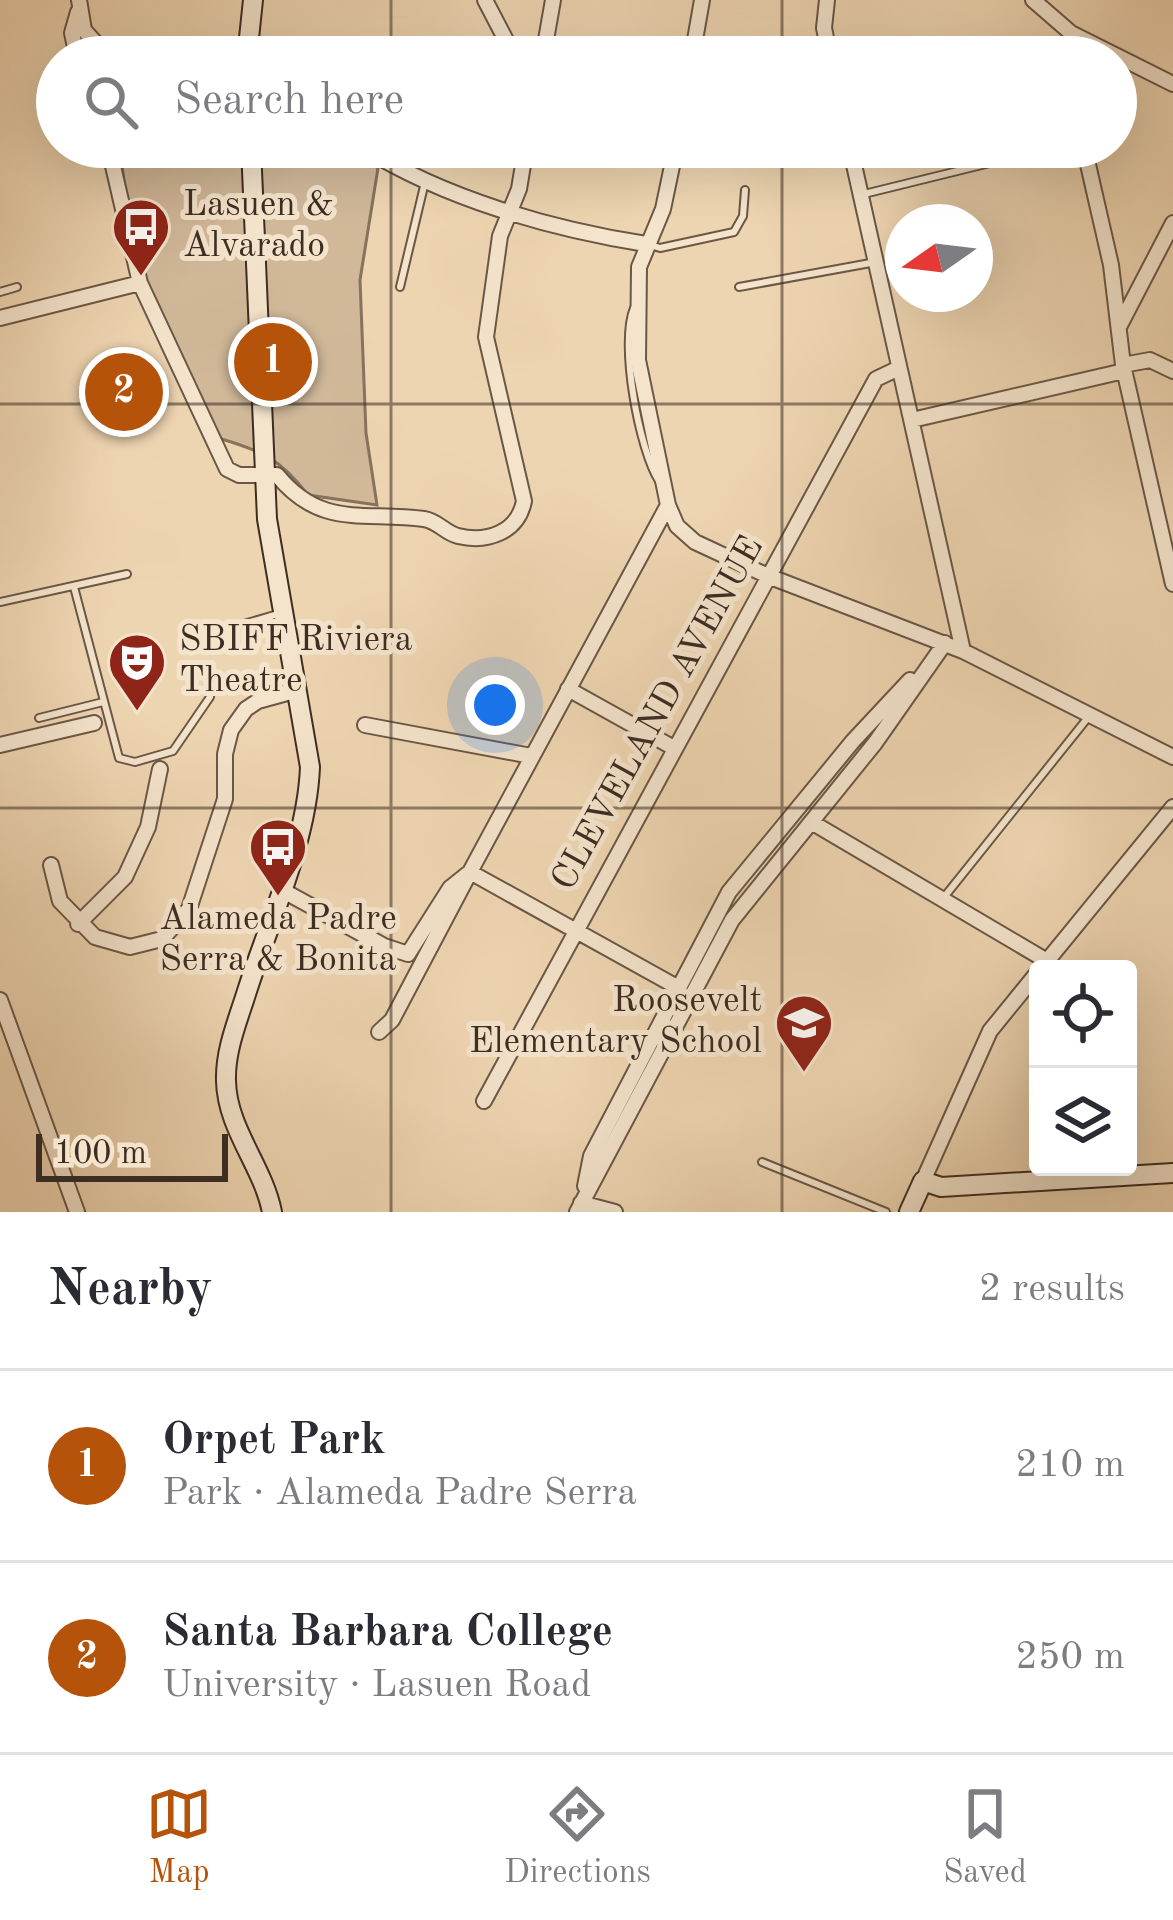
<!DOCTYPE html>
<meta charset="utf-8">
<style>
:root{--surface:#fff;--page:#f7f7f7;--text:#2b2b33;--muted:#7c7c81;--line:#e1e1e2;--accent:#b45309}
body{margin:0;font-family:"Old Standard TT",serif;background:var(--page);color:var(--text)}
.controls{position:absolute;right:36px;bottom:36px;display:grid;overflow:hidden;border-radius:12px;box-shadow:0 12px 48px #0002}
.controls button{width:108px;height:108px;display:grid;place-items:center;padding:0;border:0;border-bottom:3px solid var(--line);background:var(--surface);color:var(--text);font:60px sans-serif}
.compass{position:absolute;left:885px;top:204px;width:108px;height:108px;border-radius:50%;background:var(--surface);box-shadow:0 12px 48px #0002;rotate:256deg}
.scale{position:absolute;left:36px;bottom:30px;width:192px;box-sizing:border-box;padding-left:12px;border:6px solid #3e2d23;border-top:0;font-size:33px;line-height:42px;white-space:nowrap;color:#3e2d23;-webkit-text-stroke:9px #f4e4cc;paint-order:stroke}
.you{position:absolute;left:495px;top:705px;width:42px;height:42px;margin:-30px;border:9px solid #fff;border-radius:50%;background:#1a73e8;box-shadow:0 0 0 18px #1a73e833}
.badge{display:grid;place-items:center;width:78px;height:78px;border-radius:50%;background:var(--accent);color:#fff;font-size:39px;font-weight:700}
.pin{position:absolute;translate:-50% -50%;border:6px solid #fff;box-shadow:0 3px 12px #0006}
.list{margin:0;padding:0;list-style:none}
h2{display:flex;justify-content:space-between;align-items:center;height:156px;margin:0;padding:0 48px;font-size:51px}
h2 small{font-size:39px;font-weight:400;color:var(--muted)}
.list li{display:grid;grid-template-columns:78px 1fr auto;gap:36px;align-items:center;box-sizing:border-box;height:192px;padding:0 48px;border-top:3px solid var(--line)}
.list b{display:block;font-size:45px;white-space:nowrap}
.list p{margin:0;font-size:39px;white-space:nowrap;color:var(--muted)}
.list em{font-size:39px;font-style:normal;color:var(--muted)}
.icon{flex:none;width:66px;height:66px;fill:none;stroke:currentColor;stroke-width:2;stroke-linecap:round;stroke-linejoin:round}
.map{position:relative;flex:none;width:1173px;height:1212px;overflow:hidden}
.search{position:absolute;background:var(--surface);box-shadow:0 12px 48px #0002;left:36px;right:36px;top:36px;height:132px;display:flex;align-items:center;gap:30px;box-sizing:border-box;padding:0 42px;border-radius:66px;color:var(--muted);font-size:45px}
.sheet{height:540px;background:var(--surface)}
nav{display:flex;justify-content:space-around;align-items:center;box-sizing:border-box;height:168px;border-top:3px solid var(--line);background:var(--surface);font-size:33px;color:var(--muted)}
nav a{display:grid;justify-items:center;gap:6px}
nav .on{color:var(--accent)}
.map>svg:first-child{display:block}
</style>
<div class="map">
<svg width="1173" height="1212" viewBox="0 0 1173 1212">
<rect width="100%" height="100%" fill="#eed5b1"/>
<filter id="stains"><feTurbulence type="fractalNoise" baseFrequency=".00167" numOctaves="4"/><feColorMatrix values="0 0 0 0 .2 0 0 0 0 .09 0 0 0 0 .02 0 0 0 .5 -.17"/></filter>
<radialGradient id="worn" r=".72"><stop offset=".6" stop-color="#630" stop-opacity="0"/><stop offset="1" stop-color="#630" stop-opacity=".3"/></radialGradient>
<path fill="#d0b899" stroke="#87725e" stroke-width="3" d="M120,147H342L378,168L360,280L366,433L377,505L308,495C280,459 263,451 218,438L144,277L126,200Z"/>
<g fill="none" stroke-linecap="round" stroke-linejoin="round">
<defs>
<path id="lane" d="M864,194L994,162L1011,147
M650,245L660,248L734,232L743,216L745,190
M400,287L425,182
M739,287L876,262
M0,292L17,287
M634,308C619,343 639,450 659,481
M74,587L119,758L135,762L173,751L210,697
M0,602L127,574
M230,628L278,614
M39,718L103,702
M945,896L1090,715
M762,1162L886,1212"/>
<path id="street" d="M79,0L84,30L102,50L152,51L191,57
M485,0L509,46L526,57
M827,0L824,28L830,57
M1033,0L1071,33L1173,84
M77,57L72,33L78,12
M543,57L553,0
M692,57L702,0
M1064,57L1071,33
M104,147L113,166L140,283L227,469L239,475H277C321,529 363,511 424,519C438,521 445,533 458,536C488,543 518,532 524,501L486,337L500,236L519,189L526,147
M362,147C445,199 551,229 646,244
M850,147L963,651
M1084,147L1111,265L1123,365L1173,584
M0,318L140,283
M1120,325L1173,223
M1123,365L1150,360L1173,371
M912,420L1124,371
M668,505L677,526L695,542L768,576L963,651L1173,757
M568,689L674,748
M365,725L531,756
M0,745L94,723
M813,823L1047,961
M51,865L60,901L95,937L130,947L162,939L189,909L225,799V754L231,730L246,709L258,701L298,690
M280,889L384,946L408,954L450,888L470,872L668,505L638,360L639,267L663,209L676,147
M78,924L125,877L148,827L160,769
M1043,966L1173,807
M0,1000L77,1212
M379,1032L392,1020L470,872L677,987
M484,1101L876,379L899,368
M923,1181L990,1031L1038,972
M585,1186L591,1156L729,892L853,741L910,680
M581,1203L615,1212
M577,1212L732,920L875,743L945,643"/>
<path id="secondary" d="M247,57L253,0
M251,147L267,519L310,767C307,842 270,919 247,991C238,1020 225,1050 226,1081C227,1129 263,1166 272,1212
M909,1212L923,1181L941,1187L1173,1173"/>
</defs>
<use href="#lane" stroke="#6a5746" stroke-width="10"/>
<use href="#street" stroke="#6a5746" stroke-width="18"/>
<use href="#secondary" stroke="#3e2d23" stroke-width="22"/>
<use href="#lane" stroke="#f4e4cc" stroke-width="6"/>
<use href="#street" stroke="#f4e4cc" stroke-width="14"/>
<use href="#secondary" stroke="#f4e4cc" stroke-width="18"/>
</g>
<path fill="none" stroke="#3e2d23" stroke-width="3" stroke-opacity="0.55" d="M391,0V57M782,0V57M391,147V1212M782,147V1212M0,404H1173M0,808H1173"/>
<defs>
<symbol id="bus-pin" viewBox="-11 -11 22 30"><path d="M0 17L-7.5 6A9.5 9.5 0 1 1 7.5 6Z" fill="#8f2418" stroke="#f4e4cc"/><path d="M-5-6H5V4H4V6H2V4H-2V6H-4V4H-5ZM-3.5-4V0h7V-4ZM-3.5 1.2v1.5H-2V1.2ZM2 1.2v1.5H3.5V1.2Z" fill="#fff"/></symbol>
<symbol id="theatre-pin" viewBox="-11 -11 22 30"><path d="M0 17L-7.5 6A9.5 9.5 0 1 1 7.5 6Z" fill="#8f2418" stroke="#f4e4cc"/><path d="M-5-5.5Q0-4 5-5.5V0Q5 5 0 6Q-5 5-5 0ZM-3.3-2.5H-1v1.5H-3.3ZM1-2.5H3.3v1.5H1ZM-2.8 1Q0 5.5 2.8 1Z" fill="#fff"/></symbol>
<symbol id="school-pin" viewBox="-11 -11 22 30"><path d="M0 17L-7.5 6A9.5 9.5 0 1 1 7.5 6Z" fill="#8f2418" stroke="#f4e4cc"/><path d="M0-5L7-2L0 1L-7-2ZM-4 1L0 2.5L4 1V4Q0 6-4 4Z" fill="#fff"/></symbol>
</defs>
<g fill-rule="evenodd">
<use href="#bus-pin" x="108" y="194" width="66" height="90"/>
<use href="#theatre-pin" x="104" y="629" width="66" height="90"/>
<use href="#bus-pin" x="245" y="814" width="66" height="90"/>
<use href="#school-pin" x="771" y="990" width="66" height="90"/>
</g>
<g text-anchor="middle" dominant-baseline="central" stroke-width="10" stroke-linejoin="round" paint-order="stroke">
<g font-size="36" fill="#3e2d23" stroke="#f4e4cc" text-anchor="start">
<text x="183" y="206">Lasuen &amp;<tspan x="183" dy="41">Alvarado</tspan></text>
<text x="179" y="641">SBIFF Riviera<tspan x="179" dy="41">Theatre</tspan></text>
<text x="278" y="920" text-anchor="middle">Alameda Padre<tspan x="278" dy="41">Serra &amp; Bonita</tspan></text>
<text x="762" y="1002" text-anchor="end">Roosevelt<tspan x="762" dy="41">Elementary School</tspan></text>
</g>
<g font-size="36" fill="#3e2d23" stroke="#f4e4cc">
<text transform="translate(659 714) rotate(-61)">CLEVELAND AVENUE</text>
</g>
</g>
<rect width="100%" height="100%" filter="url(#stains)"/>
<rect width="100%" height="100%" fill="url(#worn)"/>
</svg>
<div class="controls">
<button><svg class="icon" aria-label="locate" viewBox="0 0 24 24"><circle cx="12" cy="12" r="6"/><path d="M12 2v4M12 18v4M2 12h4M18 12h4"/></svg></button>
<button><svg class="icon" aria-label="layers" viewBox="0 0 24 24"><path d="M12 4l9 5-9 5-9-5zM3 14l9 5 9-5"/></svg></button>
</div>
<svg class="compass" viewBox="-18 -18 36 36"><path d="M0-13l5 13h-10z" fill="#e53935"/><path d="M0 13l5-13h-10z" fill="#7c7c81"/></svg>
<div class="scale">100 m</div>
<div class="you"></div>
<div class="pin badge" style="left:273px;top:362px">1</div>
<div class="pin badge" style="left:124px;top:392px">2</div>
<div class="search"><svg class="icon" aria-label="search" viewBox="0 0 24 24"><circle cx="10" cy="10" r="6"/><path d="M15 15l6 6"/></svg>Search here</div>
</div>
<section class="sheet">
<h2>Nearby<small>2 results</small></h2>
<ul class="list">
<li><span class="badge">1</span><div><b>Orpet Park</b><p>Park · Alameda Padre Serra</p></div><em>210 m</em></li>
<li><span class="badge">2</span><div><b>Santa Barbara College</b><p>University · Lasuen Road</p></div><em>250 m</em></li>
</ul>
</section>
<nav>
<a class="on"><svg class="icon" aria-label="map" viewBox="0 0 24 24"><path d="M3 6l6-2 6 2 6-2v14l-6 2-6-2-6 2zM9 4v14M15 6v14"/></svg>Map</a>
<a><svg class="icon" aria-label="directions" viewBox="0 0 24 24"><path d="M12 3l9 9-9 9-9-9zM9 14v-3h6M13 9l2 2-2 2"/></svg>Directions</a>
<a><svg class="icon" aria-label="saved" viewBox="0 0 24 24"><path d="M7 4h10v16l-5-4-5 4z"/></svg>Saved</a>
</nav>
